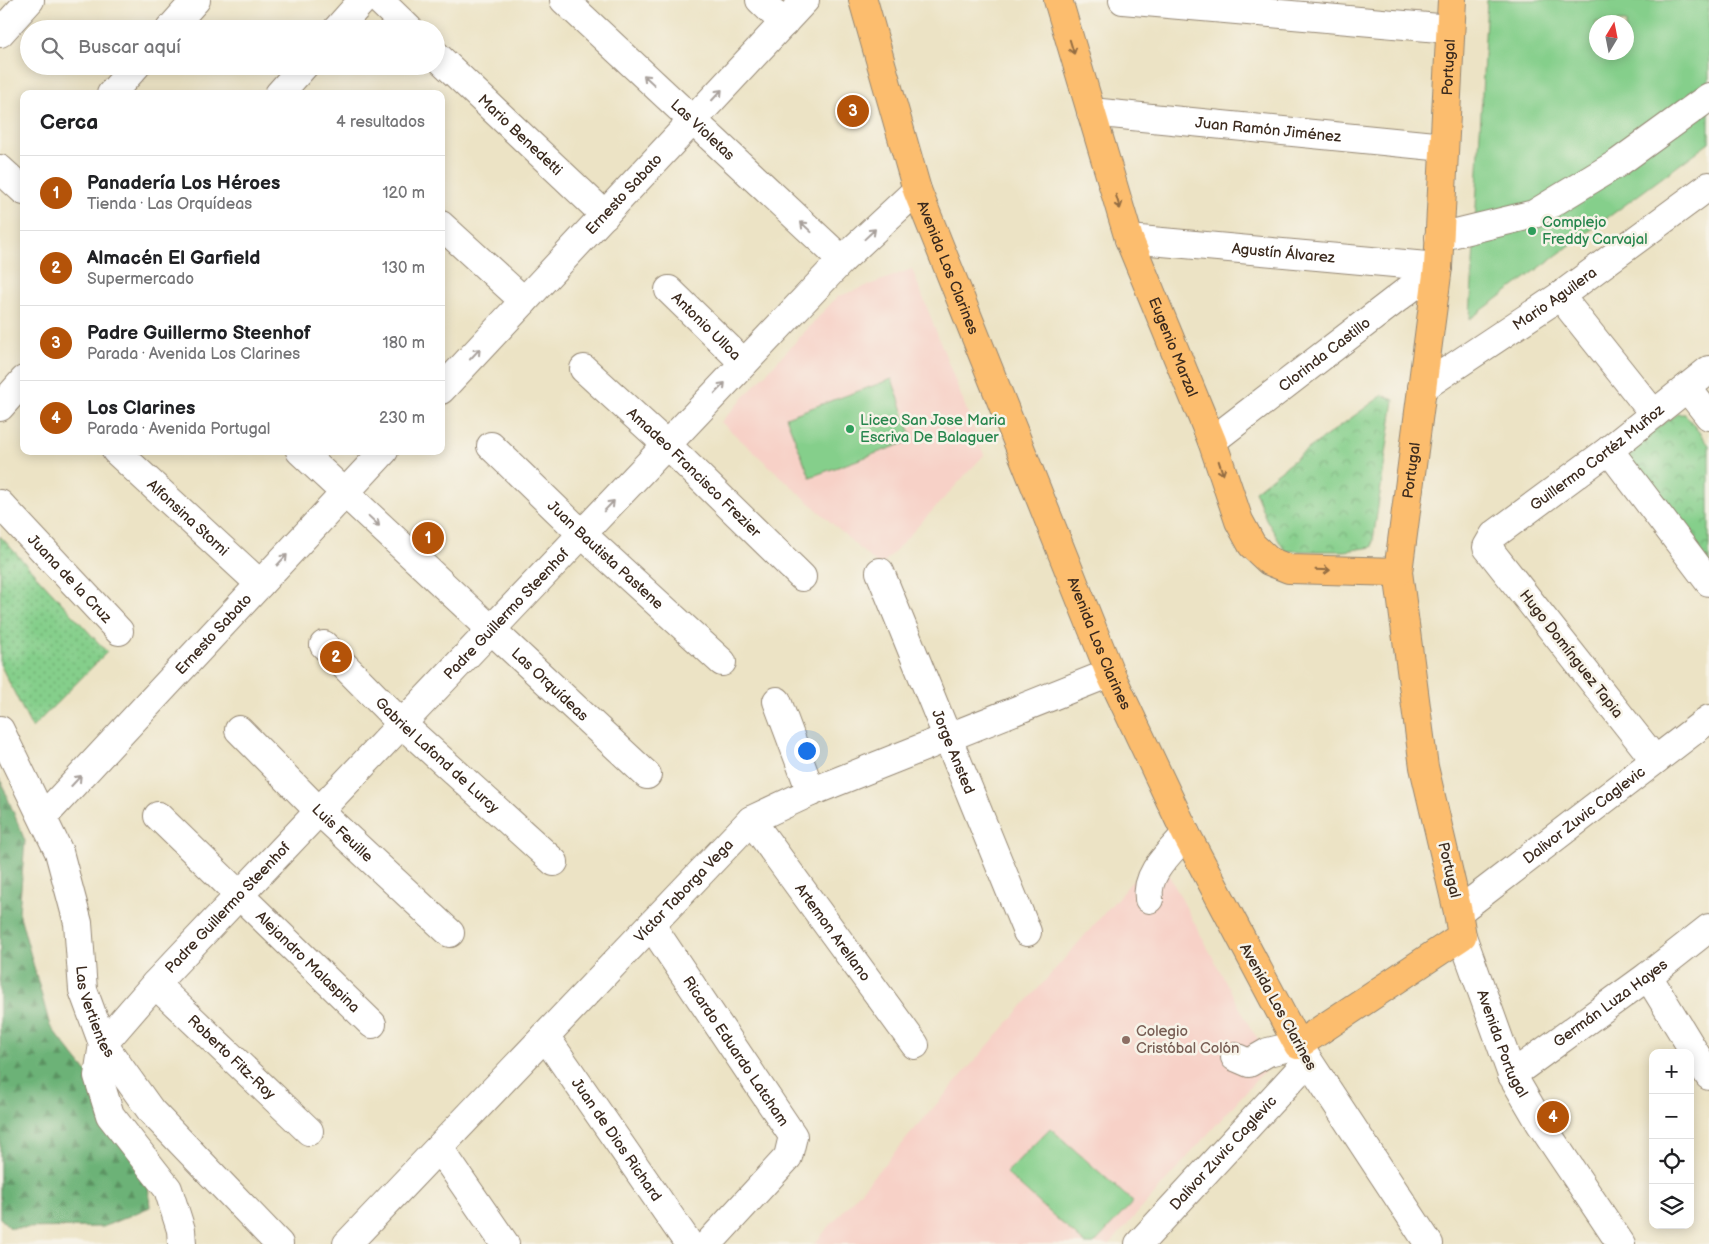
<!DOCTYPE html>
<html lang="es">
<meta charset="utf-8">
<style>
:root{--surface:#fff;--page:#f2f2f2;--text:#202124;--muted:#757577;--line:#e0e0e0;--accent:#b45309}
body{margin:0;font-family:"Balsamiq Sans",sans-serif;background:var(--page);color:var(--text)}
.controls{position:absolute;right:15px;bottom:15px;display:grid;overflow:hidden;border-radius:10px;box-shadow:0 2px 12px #0003}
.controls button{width:45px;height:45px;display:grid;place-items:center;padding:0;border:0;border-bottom:1px solid var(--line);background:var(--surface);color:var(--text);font:25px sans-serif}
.compass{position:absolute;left:1589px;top:15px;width:45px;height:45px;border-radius:50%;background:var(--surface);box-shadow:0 2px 12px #0003;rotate:10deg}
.you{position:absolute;left:806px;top:750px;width:18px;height:18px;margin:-12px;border:4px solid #fff;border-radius:50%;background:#1a73e8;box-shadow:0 0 0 8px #1a73e833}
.badge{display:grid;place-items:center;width:32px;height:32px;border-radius:50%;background:var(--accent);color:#fff;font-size:16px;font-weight:700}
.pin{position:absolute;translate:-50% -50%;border:2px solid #fff;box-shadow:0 1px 5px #0006}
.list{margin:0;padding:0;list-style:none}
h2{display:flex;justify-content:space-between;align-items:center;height:65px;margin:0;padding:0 20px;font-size:21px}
h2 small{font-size:16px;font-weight:400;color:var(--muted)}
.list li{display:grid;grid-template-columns:32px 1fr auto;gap:15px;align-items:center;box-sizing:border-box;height:75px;padding:0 20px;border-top:1px solid var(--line)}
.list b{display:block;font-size:19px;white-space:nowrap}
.list p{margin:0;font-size:16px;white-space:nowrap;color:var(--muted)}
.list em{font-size:16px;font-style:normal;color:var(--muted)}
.icon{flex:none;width:28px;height:28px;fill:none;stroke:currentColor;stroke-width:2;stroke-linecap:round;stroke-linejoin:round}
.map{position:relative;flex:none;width:1709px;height:1244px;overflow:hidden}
.search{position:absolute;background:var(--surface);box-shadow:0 2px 12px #0003;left:20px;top:20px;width:425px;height:55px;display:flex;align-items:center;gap:12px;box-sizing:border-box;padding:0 18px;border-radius:28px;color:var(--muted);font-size:19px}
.panel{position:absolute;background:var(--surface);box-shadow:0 2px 12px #0003;left:20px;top:90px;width:425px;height:365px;border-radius:10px}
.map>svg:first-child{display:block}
</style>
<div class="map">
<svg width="1709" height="1244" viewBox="0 0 1709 1244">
<defs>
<pattern id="grass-dots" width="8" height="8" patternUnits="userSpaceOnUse" patternTransform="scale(1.25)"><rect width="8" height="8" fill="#85cf8b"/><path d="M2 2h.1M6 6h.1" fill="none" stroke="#6ea871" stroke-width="1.8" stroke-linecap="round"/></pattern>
<pattern id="forest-firs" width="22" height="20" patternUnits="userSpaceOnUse" patternTransform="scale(1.25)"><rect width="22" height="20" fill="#6cb277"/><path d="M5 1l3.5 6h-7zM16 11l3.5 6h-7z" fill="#5a9161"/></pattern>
<pattern id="park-crowns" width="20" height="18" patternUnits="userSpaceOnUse" patternTransform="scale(1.25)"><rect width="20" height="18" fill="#85cf8b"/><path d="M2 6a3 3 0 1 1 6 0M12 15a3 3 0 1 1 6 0" fill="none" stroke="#6ea871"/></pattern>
</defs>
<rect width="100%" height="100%" fill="#f7f3e8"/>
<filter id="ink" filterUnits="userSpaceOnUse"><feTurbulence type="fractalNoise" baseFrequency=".02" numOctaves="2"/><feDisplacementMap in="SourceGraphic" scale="10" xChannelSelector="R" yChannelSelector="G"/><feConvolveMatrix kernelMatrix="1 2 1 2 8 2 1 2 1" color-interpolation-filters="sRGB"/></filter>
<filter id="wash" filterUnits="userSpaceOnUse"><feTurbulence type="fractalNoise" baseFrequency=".0096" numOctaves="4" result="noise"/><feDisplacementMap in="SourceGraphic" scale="20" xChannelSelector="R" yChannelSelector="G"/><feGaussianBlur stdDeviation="1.12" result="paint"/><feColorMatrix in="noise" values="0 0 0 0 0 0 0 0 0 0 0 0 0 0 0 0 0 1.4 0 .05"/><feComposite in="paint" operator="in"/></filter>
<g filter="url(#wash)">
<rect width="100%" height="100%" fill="#ece3c5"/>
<path fill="#f7d1c7" d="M912,269L984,455L880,567L721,422L837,297Z
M1157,853L1251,1029L1273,1061L1110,1244H814Z"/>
<path fill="url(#grass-dots)" stroke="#607c54" d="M0,536L107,652L32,728L0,664Z"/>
<path fill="url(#forest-firs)" stroke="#546e4a" d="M0,779L25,841L19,912L50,1026L104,1094L146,1162L150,1207L103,1227L10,1228L0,1218Z"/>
<path fill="url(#park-crowns)" stroke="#607c54" d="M1383,395L1394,400L1372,547L1345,551H1285L1266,519L1255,491L1304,452Z
M1677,414H1685L1709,445V568L1626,458L1628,449Z"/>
<path fill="#85cf8b" stroke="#607c54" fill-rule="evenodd" d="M1487,0H1709V143L1470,319ZM1596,22H1626V52H1596Z
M892,379L913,440L810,477L786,417Z
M1050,1128L1133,1202L1094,1244H1085L1006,1173Z"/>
</g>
<g filter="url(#ink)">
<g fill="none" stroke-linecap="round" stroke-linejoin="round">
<defs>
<g id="minor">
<path d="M379,0L409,29"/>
<path id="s1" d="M564,0L842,260"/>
<path d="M760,0L784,23"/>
<path d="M1123,0L1450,29"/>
<path d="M170,29L196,0"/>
<path d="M337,29L363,0"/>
<path d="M0,33L30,0"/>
<path id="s2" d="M436,55L605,215"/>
<path d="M111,94L136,66"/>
<path d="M279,94L304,66"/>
<path id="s3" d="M1091,112L1444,147"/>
<path d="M0,169L24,191"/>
<path d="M441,225L524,301"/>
<path d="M1439,237L1534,214L1618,163L1709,97"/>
<path id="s4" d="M1129,239L1438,267"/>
<path id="s5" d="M669,290L744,363"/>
<path d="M1560,296L1654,414"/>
<path id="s6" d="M584,369L667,445L802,577"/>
<path id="s7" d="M1422,388L1560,296L1709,186"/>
<path d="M1687,388L1709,416"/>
<path id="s8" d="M441,390L805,0"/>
<path d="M0,407L24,380"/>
<path id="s9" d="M1212,441L1438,267"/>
<path id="s10" d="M491,446L582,534L722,662"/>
<path d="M1609,450L1709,582"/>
<path id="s11" d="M116,451L260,584"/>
<path id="s12" d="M300,451L647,775"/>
<path id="s13" d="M0,504L119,631"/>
<path id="s14" d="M880,572L1027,932"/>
<path id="s15" d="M324,645L402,724L554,862"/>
<path d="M777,701L811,792"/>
<path id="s16" d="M0,730L59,852L78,923L83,990L103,1044L151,1111L279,1244"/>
<path id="s17" d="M239,730L319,811L450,933"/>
<path id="s18" d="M1655,760L1487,547L1494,535L1609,450L1709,370"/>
<path id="s19" d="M158,816L372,1024"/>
<path id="s20" d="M43,817L384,451"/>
<path id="s21" d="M751,820L915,1045"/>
<path d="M1149,899C1145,873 1170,853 1186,834"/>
<path id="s22" d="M1458,912L1709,719"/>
<path id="s23" d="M651,925L793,1136L788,1157L708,1244"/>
<path id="s24" d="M1462,936L1512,1075L1540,1123L1621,1244"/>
<path d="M1648,976L1709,1076"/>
<path id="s25" d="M155,984L309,1131"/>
<path id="s26" d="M545,1036L689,1244"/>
<path d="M1235,1057L1249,1063L1268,1052L1298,1045L1429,1244"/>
<path id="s27" d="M1512,1075L1648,976L1709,928"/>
<path d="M439,1148L505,1244"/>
<path id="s28" d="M182,1244L181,1230L168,1189L110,1115L98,1076L103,1044L155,984L842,260L917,190"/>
<path id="s29" d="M347,1244L751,820L811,792L1110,673"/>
<path id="s30" d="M1139,1244L1307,1062"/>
</g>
<g id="major">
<path id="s31" d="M863,0L917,190L1110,673L1186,834L1298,1045L1462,936L1458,912L1424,767L1398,572L1438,267L1452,0"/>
<path id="s32" d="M1058,0L1129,239L1212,441L1239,521L1252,545L1269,561L1289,569L1398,572"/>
</g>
</defs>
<use href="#minor" stroke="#948672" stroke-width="30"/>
<use href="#major" stroke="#948672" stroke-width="30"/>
<use href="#minor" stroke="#fff" stroke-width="28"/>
<use href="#major" stroke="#fcbd6e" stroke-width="28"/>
</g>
<defs><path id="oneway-shaft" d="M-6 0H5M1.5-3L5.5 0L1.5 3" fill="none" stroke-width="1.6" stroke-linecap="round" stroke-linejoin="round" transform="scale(1.25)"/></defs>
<g stroke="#926c42">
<use href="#oneway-shaft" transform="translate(1072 47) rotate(73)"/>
<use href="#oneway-shaft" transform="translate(1118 202) rotate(73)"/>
<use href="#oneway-shaft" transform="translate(1221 468) rotate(72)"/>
<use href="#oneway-shaft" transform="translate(1323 570) rotate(2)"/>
</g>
<g stroke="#a79f9a">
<use href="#oneway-shaft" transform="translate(649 80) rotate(-137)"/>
<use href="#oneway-shaft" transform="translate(717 95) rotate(-47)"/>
<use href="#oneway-shaft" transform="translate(806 227) rotate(-137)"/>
<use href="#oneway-shaft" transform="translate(870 234) rotate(-43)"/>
<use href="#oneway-shaft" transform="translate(475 354) rotate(-47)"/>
<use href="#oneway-shaft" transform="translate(720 388) rotate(-46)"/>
<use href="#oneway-shaft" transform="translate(609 506) rotate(-46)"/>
<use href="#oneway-shaft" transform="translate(374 521) rotate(43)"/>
<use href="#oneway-shaft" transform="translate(282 560) rotate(-47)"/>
<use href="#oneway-shaft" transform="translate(76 781) rotate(-47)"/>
</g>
</g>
<g fill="#2e9e5b" stroke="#f7f3e8" stroke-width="2">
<circle cx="1532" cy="231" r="5"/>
<circle cx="850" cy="429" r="5"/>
</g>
<circle fill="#8d6e63" stroke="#f7f3e8" stroke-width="2" cx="1126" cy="1040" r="5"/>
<g text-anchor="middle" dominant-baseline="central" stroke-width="5" stroke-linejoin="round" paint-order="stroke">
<g font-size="15" fill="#3b2a1e" stroke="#f7f3e8">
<text stroke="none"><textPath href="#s31" startOffset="2209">Portugal</textPath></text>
<text stroke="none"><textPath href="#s1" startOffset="190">Las Violetas</textPath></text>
<text stroke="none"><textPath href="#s3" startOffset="178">Juan Ramón Jiménez</textPath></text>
<text stroke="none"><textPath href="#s2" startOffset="116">Mario Benedetti</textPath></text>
<text stroke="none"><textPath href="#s8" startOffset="268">Ernesto Sabato</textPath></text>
<text stroke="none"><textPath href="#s4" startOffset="155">Agustín Álvarez</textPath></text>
<text stroke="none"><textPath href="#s31" startOffset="281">Avenida Los Clarines</textPath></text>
<text stroke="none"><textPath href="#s7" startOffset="160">Mario Aguilera</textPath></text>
<text stroke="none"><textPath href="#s5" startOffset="52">Antonio Ulloa</textPath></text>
<text stroke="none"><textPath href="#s32" startOffset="366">Eugenio Marzal</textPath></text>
<text stroke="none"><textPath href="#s9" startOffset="142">Clorinda Castillo</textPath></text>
<text stroke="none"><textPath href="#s18" startOffset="414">Guillermo Cortéz Muñoz</textPath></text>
<text stroke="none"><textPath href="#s31" startOffset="1804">Portugal</textPath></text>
<text stroke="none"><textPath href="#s6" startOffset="151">Amadeo Francisco Frezier</textPath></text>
<text stroke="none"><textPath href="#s11" startOffset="98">Alfonsina Storni</textPath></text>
<text stroke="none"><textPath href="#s10" startOffset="158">Juan Bautista Pastene</textPath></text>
<text stroke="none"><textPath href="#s13" startOffset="102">Juana de la Cruz</textPath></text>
<text stroke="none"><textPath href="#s28" startOffset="814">Padre Guillermo Steenhof</textPath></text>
<text stroke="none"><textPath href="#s20" startOffset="250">Ernesto Sabato</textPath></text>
<text stroke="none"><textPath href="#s31" startOffset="686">Avenida Los Clarines</textPath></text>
<text transform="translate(1571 654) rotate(52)">Hugo Domínguez Tapia</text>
<text stroke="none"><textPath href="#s12" startOffset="342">Las Orquídeas</textPath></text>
<text stroke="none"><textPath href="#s14" startOffset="194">Jorge Ansted</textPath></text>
<text stroke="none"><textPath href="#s15" startOffset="158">Gabriel Lafond de Lurcy</textPath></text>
<text stroke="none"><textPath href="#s22" startOffset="159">Dalivor Zuvic Caglevic</textPath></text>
<text stroke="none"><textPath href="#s17" startOffset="146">Luis Feuille</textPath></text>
<text transform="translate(1449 870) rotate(77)">Portugal</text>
<text stroke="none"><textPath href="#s29" startOffset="488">Víctor Taborga Vega</textPath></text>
<text stroke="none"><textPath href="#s28" startOffset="409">Padre Guillermo Steenhof</textPath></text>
<text stroke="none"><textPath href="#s21" startOffset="139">Artemon Arellano</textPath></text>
<text stroke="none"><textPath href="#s19" startOffset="209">Alejandro Malaspina</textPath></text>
<text stroke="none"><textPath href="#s27" startOffset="122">Germán Luza Hayes</textPath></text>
<text transform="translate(1278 1007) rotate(61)">Avenida Los Clarines</text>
<text stroke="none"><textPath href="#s16" startOffset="300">Las Vertientes</textPath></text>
<text stroke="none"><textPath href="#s24" startOffset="115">Avenida Portugal</textPath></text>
<text stroke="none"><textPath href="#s23" startOffset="152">Ricardo Eduardo Latcham</textPath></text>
<text stroke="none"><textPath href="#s25" startOffset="106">Roberto Fitz-Roy</textPath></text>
<text stroke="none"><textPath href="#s26" startOffset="126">Juan de Dios Richard</textPath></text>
<text stroke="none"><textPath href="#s30" startOffset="124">Dalivor Zuvic Caglevic</textPath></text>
</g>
<g font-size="15" fill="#27864d" stroke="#f7f3e8" text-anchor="start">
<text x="1542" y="222">Complejo<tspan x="1542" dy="17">Freddy Carvajal</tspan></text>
<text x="860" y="420">Liceo San Jose Maria<tspan x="860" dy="17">Escriva De Balaguer</tspan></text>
</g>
<g font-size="15" fill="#785e54" stroke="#f7f3e8" text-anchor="start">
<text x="1136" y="1031">Colegio<tspan x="1136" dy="17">Cristóbal Colón</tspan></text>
</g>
</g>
</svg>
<div class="controls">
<button>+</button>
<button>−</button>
<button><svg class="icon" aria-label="locate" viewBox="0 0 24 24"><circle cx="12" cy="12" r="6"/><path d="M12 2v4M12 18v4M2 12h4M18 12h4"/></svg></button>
<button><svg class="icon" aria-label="layers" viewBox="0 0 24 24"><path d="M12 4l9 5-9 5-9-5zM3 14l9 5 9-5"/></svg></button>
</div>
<svg class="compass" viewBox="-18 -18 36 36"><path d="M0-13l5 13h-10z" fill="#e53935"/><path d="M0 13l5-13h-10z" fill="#757577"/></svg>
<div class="you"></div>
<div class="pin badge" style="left:428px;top:538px">1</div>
<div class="pin badge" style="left:336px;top:657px">2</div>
<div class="pin badge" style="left:853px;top:111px">3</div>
<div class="pin badge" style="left:1553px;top:1117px">4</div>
<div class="search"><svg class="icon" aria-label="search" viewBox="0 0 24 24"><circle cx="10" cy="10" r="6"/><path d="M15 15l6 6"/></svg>Buscar aquí</div>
<section class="panel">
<h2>Cerca<small>4 resultados</small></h2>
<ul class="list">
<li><span class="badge">1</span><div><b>Panadería Los Héroes</b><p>Tienda · Las Orquídeas</p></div><em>120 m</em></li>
<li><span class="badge">2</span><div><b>Almacén El Garfield</b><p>Supermercado</p></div><em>130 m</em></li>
<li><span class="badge">3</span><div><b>Padre Guillermo Steenhof</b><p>Parada · Avenida Los Clarines</p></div><em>180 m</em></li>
<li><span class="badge">4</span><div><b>Los Clarines</b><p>Parada · Avenida Portugal</p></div><em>230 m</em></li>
</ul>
</section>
</div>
